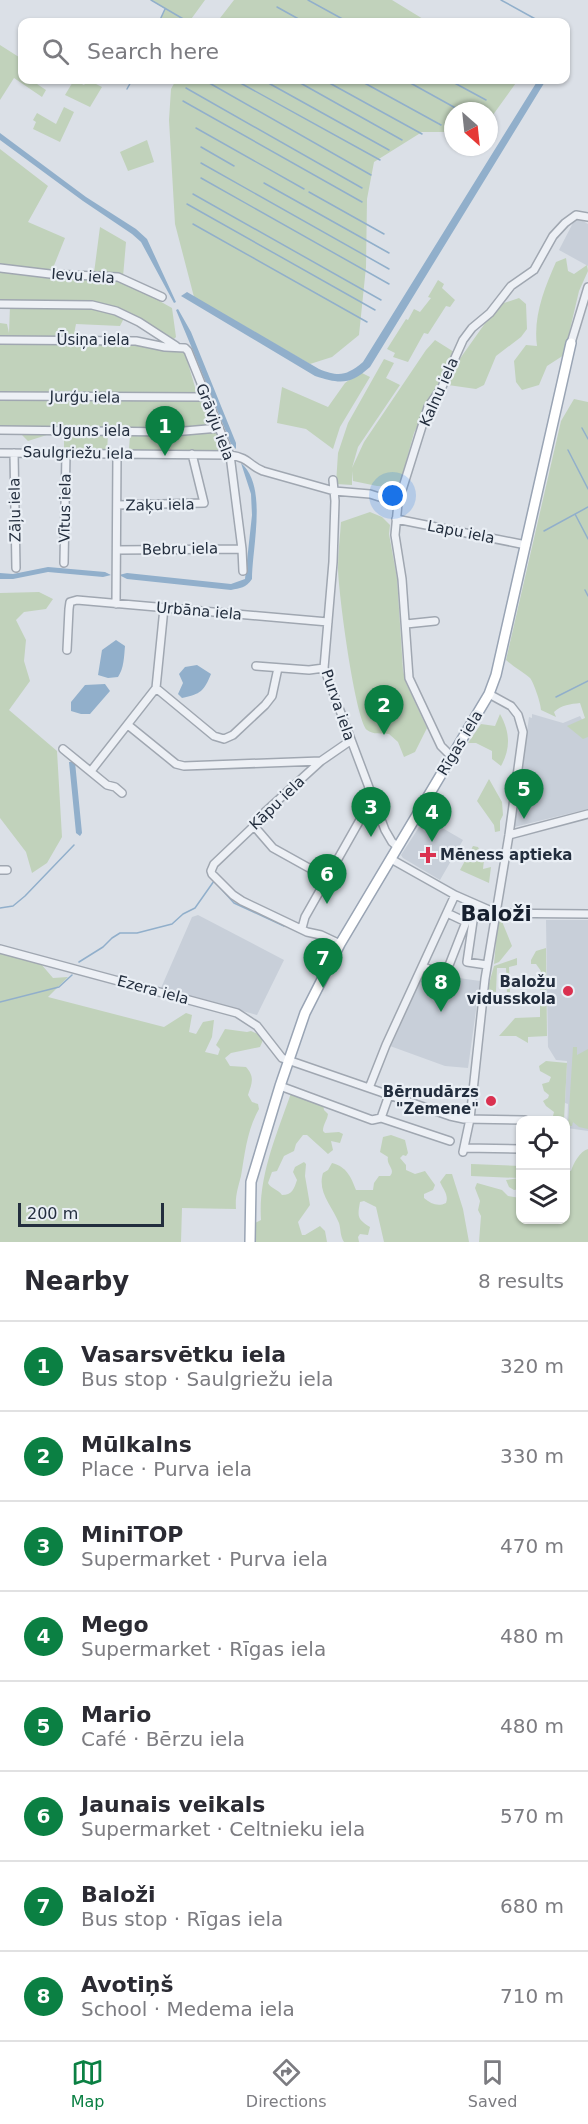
<!DOCTYPE html>
<meta charset="utf-8">
<style>
:root{--surface:#fff;--page:#f7f7f7;--text:#2b2b33;--muted:#7c7c81;--line:#e1e1e2;--accent:#0b8043}
body{margin:0;font-family:"DejaVu Sans",sans-serif;background:var(--page);color:var(--text)}
.controls{position:absolute;right:18px;bottom:18px;display:grid;overflow:hidden;border-radius:12px;box-shadow:0 2px 4px #0004}
.controls button{width:54px;height:54px;display:grid;place-items:center;padding:0;border:0;border-bottom:2px solid var(--line);background:var(--surface);color:var(--text);font:30px sans-serif}
.compass{position:absolute;left:444px;top:102px;width:54px;height:54px;border-radius:50%;background:var(--surface);box-shadow:0 2px 4px #0004;rotate:153deg}
.scale{position:absolute;left:18px;bottom:15px;width:146px;box-sizing:border-box;padding-left:6px;border:3px solid #232e3e;border-top:0;font-size:16px;line-height:21px;white-space:nowrap;color:#232e3e;-webkit-text-stroke:4px #eaeff5;paint-order:stroke}
.you{position:absolute;left:393px;top:496px;width:21px;height:21px;margin:-15px;border:4px solid #fff;border-radius:50%;background:#1a73e8;box-shadow:0 0 0 9px #1a73e833}
.badge{display:grid;place-items:center;width:39px;height:39px;border-radius:50%;background:var(--accent);color:#fff;font-size:20px;font-weight:700}
.pin{position:absolute;translate:-50% -50px;filter:drop-shadow(0 2px 3px #0008)}
.pin::after{content:'';position:absolute;top:32px;width:21px;height:18px;background:inherit;clip-path:polygon(0 0,100% 0,50% 100%)}
.list{margin:0;padding:0;list-style:none}
h2{display:flex;justify-content:space-between;align-items:center;height:78px;margin:0;padding:0 24px;font-size:26px}
h2 small{font-size:20px;font-weight:400;color:var(--muted)}
.list li{display:grid;grid-template-columns:39px 1fr auto;gap:18px;align-items:center;box-sizing:border-box;height:90px;padding:0 24px;border-top:2px solid var(--line)}
.list b{display:block;font-size:22px;white-space:nowrap}
.list p{margin:0;font-size:20px;white-space:nowrap;color:var(--muted)}
.list em{font-size:20px;font-style:normal;color:var(--muted)}
.icon{flex:none;width:33px;height:33px;fill:none;stroke:currentColor;stroke-width:2;stroke-linecap:round;stroke-linejoin:round}
.map{position:relative;flex:none;width:588px;height:1242px;overflow:hidden}
.search{position:absolute;background:var(--surface);box-shadow:0 2px 4px #0004;left:18px;right:18px;top:18px;height:66px;display:flex;align-items:center;gap:15px;box-sizing:border-box;padding:0 21px;border-radius:12px;color:var(--muted);font-size:22px}
.sheet{height:798px;background:var(--surface)}
nav{display:flex;justify-content:space-around;align-items:center;box-sizing:border-box;height:84px;border-top:2px solid var(--line);background:var(--surface);font-size:16px;color:var(--muted)}
nav a{display:grid;justify-items:center;gap:3px}
nav .on{color:var(--accent)}
.map>svg:first-child{display:block}
</style>
<div class="map">
<svg width="588" height="1242" viewBox="0 0 588 1242">
<rect width="100%" height="100%" fill="#dbe0e7"/>
<path fill="#c8cfd9" d="M576,217L588,224V266L559,250Z
M532,714L563,723L580,716L588,730V809L514,827L529,717L532,718Z
M425,818L463,840L440,880L403,858L401,855Z
M198,915L284,960L257,1015L161,988L192,917Z
M546,920H588V1131L567,1128L568,1104L565,1103L567,1061L556,1060L548,1047Z
M424,973L480,981L468,1068L445,1066L390,1046Z"/>
<path fill="#c1d2bb" d="M151,0H205L189,22H159L165,9Z
M234,0H392L428,22H217Z
M0,45L22,59V80H31L46,90L42,97L14,78L0,100Z
M74,80L84,85L88,80L102,87L90,107L65,95Z
M176,80H518L490,119L489,111H453V132H422L374,162L367,199L366,267L359,335L332,357L310,364L194,297L175,224L169,120L171,89Z
M64,107L74,112L60,142L33,129L36,122L33,120L37,113L56,124Z
M147,140L154,162L128,171L120,152Z
M0,149L48,186L28,222L65,238L53,268L41,271L0,264Z
M100,227L126,242L123,277L94,273Z
M566,258L568,271L574,274L587,265L588,271L579,291L564,355L547,366L539,385L522,390L516,382L514,361L526,345L537,346C533,317 544,289 556,262Z
M0,271L31,275L120,279L172,308L176,337L174,339L129,312L98,304L0,302Z
M438,280L444,284L442,288L455,300L450,307L446,306L428,334L424,333L408,362L393,357L395,353L387,349L406,319L408,320L414,309L420,312L431,298L428,297Z
M519,298L526,304L527,329L521,337L496,356L484,385L476,389L448,385L454,367L498,305Z
M10,306L97,309L124,318L120,326L76,324L73,339L0,338V323L7,324L9,333Z
M435,340L454,352L451,365L438,384L414,433L399,487L377,486L353,481L352,471V485L336,484L338,453L348,423L384,359L394,363L386,378L400,385L358,447L352,468L364,442L426,350Z
M0,342L133,344L185,353L197,394L0,393Z
M360,372L370,377L340,427L333,449L306,429L277,423L282,387L328,407L345,383Z
M0,398L204,400L213,427L50,434L28,441L22,435L37,429L0,427Z
M574,399L588,402V737L583,739L567,726L585,718L580,703C571,704 561,705 554,712L556,717L541,710C541,704 534,683 530,678C527,675 511,665 506,660L561,421Z
M218,430L225,450H129L130,434Z
M64,432L108,434L107,451L64,450Z
M370,512L382,517L390,525L389,534L397,578L403,670L406,683L427,728L415,752L404,757L398,742L389,734C382,733 373,735 367,730C355,719 338,590 338,568C338,553 340,537 341,522Z
M39,592L53,599L46,609L24,612L16,620L26,640L24,661L30,681L9,710L57,751L62,837L47,863L32,873L26,852L0,818V593Z
M500,714C510,732 511,748 501,766L492,759V751L476,743H468L481,724L495,726Z
M489,779L502,802L503,815L500,821V831L495,832L494,825L477,801Z
M473,846L478,847L484,860L483,869L491,867L489,883L460,870Z
M501,919L512,946L499,962L494,964L498,920Z
M546,948L547,1036L528,1037V1043L516,1036H499L515,1018L540,1017V974L541,971L536,964H531V960L536,951Z
M0,952L41,964L53,978L68,977L48,997L164,1027L186,1013L192,1015L189,1032L196,1034L203,1022L214,1020L212,1037L205,1052L218,1055L220,1049L216,1045L225,1029L247,1032L251,1031L260,1035L263,1040L260,1047L231,1053L225,1058L230,1066L246,1067C255,1077 252,1083 248,1095L252,1102L258,1104L259,1109C247,1130 245,1153 241,1176C238,1188 235,1196 236,1209L182,1208L181,1242H0Z
M517,958V965L509,967L510,992H507L506,968H497L496,992L487,991L494,966Z
M573,1047H577V1055L588,1049V1129L579,1127L573,1122L572,1126H568Z
M546,1061L567,1063L564,1120H552L554,1112L546,1106L543,1101L548,1098L549,1095L544,1091L542,1084L549,1082L551,1077L540,1071L539,1066Z
M291,1093L323,1105L324,1110L328,1114C327,1121 323,1124 323,1131L325,1133L339,1132L343,1134L340,1143L331,1141L333,1150L328,1154L307,1135H303L296,1144L294,1151L284,1156L277,1171L272,1172L268,1183C271,1189 278,1189 282,1195C292,1195 294,1189 297,1180L293,1172L295,1167L304,1162L306,1164L305,1176L310,1205L298,1222L302,1235H305L320,1226L325,1231L327,1242H256L255,1223L261,1220C258,1176 277,1134 291,1093Z
M391,1135L405,1140L408,1153L406,1156L403,1155L400,1158L406,1165V1170L415,1174L425,1171L435,1185L433,1190L424,1194V1198C431,1204 438,1207 446,1203C449,1195 443,1189 440,1182L446,1174H452L463,1209L469,1242H384L376,1207L364,1201L360,1202C357,1218 358,1219 370,1227L368,1235L360,1234L358,1237L359,1242H344C340,1236 341,1230 339,1223C332,1206 317,1192 323,1173L328,1170L332,1163C347,1167 351,1177 356,1190H373L374,1183L379,1176H390C396,1169 386,1165 388,1157L380,1152L383,1137Z
M588,1149V1242H479L481,1216L478,1210L480,1201L475,1188L477,1183L502,1190L508,1196L520,1198V1220H566V1170L571,1171C573,1164 580,1151 588,1149Z
M471,1164L520,1166V1189L514,1190L509,1187L506,1180L519,1178L471,1176Z"/>
<path fill="#91afcb" d="M538,80H546L370,367C350,385 340,384 315,376L181,296L187,292L319,369C339,377 346,376 363,362Z
M0,133L86,197L136,229L147,239L176,302L174,303L141,242L132,234L83,201L0,140Z
M178,309L191,332L236,443V449L231,444C213,400 195,355 176,310Z
M241,463C268,486 252,547 252,579C246,588 240,588 231,590L127,579L119,575L127,573L231,584L245,579L252,515L251,494Z
M48,567L105,572L111,575L103,577L48,572L13,579H0V573L13,574Z
M116,640L125,646C124,657 124,668 118,677L108,678L98,675L102,650Z
M197,665L211,674C204,691 201,694 182,698L178,694L183,683L179,674L185,667Z
M105,684L110,691L90,714H81L71,711V702L85,685Z
M69,762H75L82,833L80,836L76,833Z"/>
<g fill="none" stroke-linecap="round" stroke-linejoin="round">
<path stroke="#91afcb" stroke-width="1.5" d="M151,0L185,20
M308,0L348,22
M501,0L539,21
M277,7L304,22
M253,20L258,22
M159,22L165,9
M204,80L371,175
M235,80L380,160
M263,80L389,150
M295,80L402,140
M324,80L422,134
M359,80L441,125
M405,80L461,111
M449,80L486,100
M186,88L362,188
M127,89L132,80
M183,101L362,202
M196,128L304,189
M201,147L234,166
M201,163L389,269
M201,178L389,284
M264,183L389,253
M309,192L384,234
M193,194L381,300
M187,204L375,310
M193,224L367,322
M582,428L588,439
M568,450L588,489
M575,514L588,539
M544,531L588,507
M585,590L588,596
M556,697L588,681
M0,908L13,906L25,896L74,845
M79,962L103,947L112,938L120,933H137L172,924L183,914L195,908L214,881L234,903L284,926
M0,1002L59,987L72,975"/>
<defs>
<path id="minor" d="M0,268L50,274L118,277L162,297
M0,304L92,305L116,311L139,322L176,346
M0,340L136,341L165,347L185,348L188,351L230,455L242,549L243,571
M571,343L588,287
M0,396L205,397
M0,430L173,432L219,428
M0,453L230,455C250,458 248,465 263,471L334,491L370,494L398,503
M14,453L16,568
M333,480L335,501L333,562L324,668L385,830L392,842L398,847
M117,505L204,503L192,454
M396,519L526,545
M117,550L242,549
M64,563L66,453
M116,604L117,454
M406,624L435,621
M67,650L69,609L70,602L77,600L328,622
M256,666L309,670L324,668
M156,688L214,736L224,739L233,735L265,705L272,696L278,668
M128,725L176,764L184,766L321,761
M63,749L107,785L115,787L122,793
M452,757L441,746L409,678L402,579L395,535L398,503L428,407L442,387L463,340L472,328L490,313L511,286L534,270L553,236L565,223L576,215L588,217
M91,771L156,688L164,608
M254,826L273,848L327,878
M509,835L588,814
M391,859L455,895L496,913L588,914
M0,870H7
M473,921L467,962L487,965
M302,928L305,917L365,811L367,807L374,804
M340,944L321,935L307,932L242,901L233,895L212,874L211,871L214,864L254,826L265,812L321,761L350,741
M0,949L237,1013L257,1026L282,1058L450,1116L464,1119L525,1120
M422,967L446,973L466,922L447,913
M280,1086L372,1120L381,1118L450,1141
M369,1088L386,1045L455,895
M381,1118L389,1095
M464,1148L520,1149
M463,1152L470,1119L485,979L509,835L523,732L518,715L511,706L489,694"/>
<path id="major" d="M250,1242L251,1182L280,1086L305,1013L340,944L489,694L496,675L571,343"/>
</defs>
<use href="#minor" stroke="#a0a7b1" stroke-width="10"/>
<use href="#major" stroke="#99a4b4" stroke-width="12"/>
<use href="#minor" stroke="#edf0f5" stroke-width="7"/>
<use href="#major" stroke="#fff" stroke-width="9"/>
</g>
<g fill="#da3150" stroke="#eaeff5" stroke-width="2">
<path d="M425 846h6v6h6v6h-6v6h-6v-6h-6v-6h6z"/>
<circle cx="568" cy="991" r="6"/>
<circle cx="491" cy="1101" r="6"/>
</g>
<g text-anchor="middle" dominant-baseline="central" stroke-width="4.5" stroke-linejoin="round" paint-order="stroke">
<g font-size="15" fill="#232e3e" stroke="#eaeff5">
<text transform="translate(83 276) rotate(4)">Ievu iela</text>
<text x="93" y="340">Ūsiņa iela</text>
<text transform="translate(439 392) rotate(-66)">Kalnu iela</text>
<text transform="translate(85 397) rotate(1)">Jurģu iela</text>
<text transform="translate(215 422) rotate(69)">Grāvju iela</text>
<text x="91" y="431">Uguns iela</text>
<text transform="translate(78 453) rotate(1)">Saulgriežu iela</text>
<text transform="translate(160 505) rotate(-1)">Zaķu iela</text>
<text transform="translate(65 508) rotate(-89)">Vītus iela</text>
<text transform="translate(15 510) rotate(-91)">Zāļu iela</text>
<text transform="translate(461 532) rotate(11)">Lapu iela</text>
<text transform="translate(180 549) rotate(-1)">Bebru iela</text>
<text transform="translate(199 611) rotate(5)">Urbāna iela</text>
<text transform="translate(338 705) rotate(71)">Purva iela</text>
<text transform="translate(460 743) rotate(-59)">Rīgas iela</text>
<text transform="translate(277 803) rotate(-44)">Kāpu iela</text>
<text transform="translate(153 990) rotate(15)">Ezera iela</text>
</g>
<g font-size="15" font-weight="bold" fill="#232e3e" stroke="#eaeff5" text-anchor="end">
<text x="440" y="855" text-anchor="start">Mēness aptieka</text>
<text x="556" y="982">Baložu<tspan x="556" dy="17">vidusskola</tspan></text>
<text x="479" y="1092">Bērnudārzs<tspan x="479" dy="17">"Zemene"</tspan></text>
</g>
<g font-size="21" font-weight="bold" fill="#161f2e" stroke="#eaeff5">
<text x="496" y="914">Baloži</text>
</g>
</g>
</svg>
<div class="controls">
<button><svg class="icon" aria-label="locate" viewBox="0 0 24 24"><circle cx="12" cy="12" r="6"/><path d="M12 2v4M12 18v4M2 12h4M18 12h4"/></svg></button>
<button><svg class="icon" aria-label="layers" viewBox="0 0 24 24"><path d="M12 4l9 5-9 5-9-5zM3 14l9 5 9-5"/></svg></button>
</div>
<svg class="compass" viewBox="-18 -18 36 36"><path d="M0-13l5 13h-10z" fill="#e53935"/><path d="M0 13l5-13h-10z" fill="#7c7c81"/></svg>
<div class="scale">200 m</div>
<div class="you"></div>
<div class="pin badge" style="left:165px;top:456px">1</div>
<div class="pin badge" style="left:384px;top:735px">2</div>
<div class="pin badge" style="left:371px;top:837px">3</div>
<div class="pin badge" style="left:432px;top:842px">4</div>
<div class="pin badge" style="left:524px;top:819px">5</div>
<div class="pin badge" style="left:327px;top:904px">6</div>
<div class="pin badge" style="left:323px;top:988px">7</div>
<div class="pin badge" style="left:441px;top:1012px">8</div>
<div class="search"><svg class="icon" aria-label="search" viewBox="0 0 24 24"><circle cx="10" cy="10" r="6"/><path d="M15 15l6 6"/></svg>Search here</div>
</div>
<section class="sheet">
<h2>Nearby<small>8 results</small></h2>
<ul class="list">
<li><span class="badge">1</span><div><b>Vasarsvētku iela</b><p>Bus stop · Saulgriežu iela</p></div><em>320 m</em></li>
<li><span class="badge">2</span><div><b>Mūlkalns</b><p>Place · Purva iela</p></div><em>330 m</em></li>
<li><span class="badge">3</span><div><b>MiniTOP</b><p>Supermarket · Purva iela</p></div><em>470 m</em></li>
<li><span class="badge">4</span><div><b>Mego</b><p>Supermarket · Rīgas iela</p></div><em>480 m</em></li>
<li><span class="badge">5</span><div><b>Mario</b><p>Café · Bērzu iela</p></div><em>480 m</em></li>
<li><span class="badge">6</span><div><b>Jaunais veikals</b><p>Supermarket · Celtnieku iela</p></div><em>570 m</em></li>
<li><span class="badge">7</span><div><b>Baloži</b><p>Bus stop · Rīgas iela</p></div><em>680 m</em></li>
<li><span class="badge">8</span><div><b>Avotiņš</b><p>School · Medema iela</p></div><em>710 m</em></li>
</ul>
</section>
<nav>
<a class="on"><svg class="icon" aria-label="map" viewBox="0 0 24 24"><path d="M3 6l6-2 6 2 6-2v14l-6 2-6-2-6 2zM9 4v14M15 6v14"/></svg>Map</a>
<a><svg class="icon" aria-label="directions" viewBox="0 0 24 24"><path d="M12 3l9 9-9 9-9-9zM9 14v-3h6M13 9l2 2-2 2"/></svg>Directions</a>
<a><svg class="icon" aria-label="saved" viewBox="0 0 24 24"><path d="M7 4h10v16l-5-4-5 4z"/></svg>Saved</a>
</nav>
